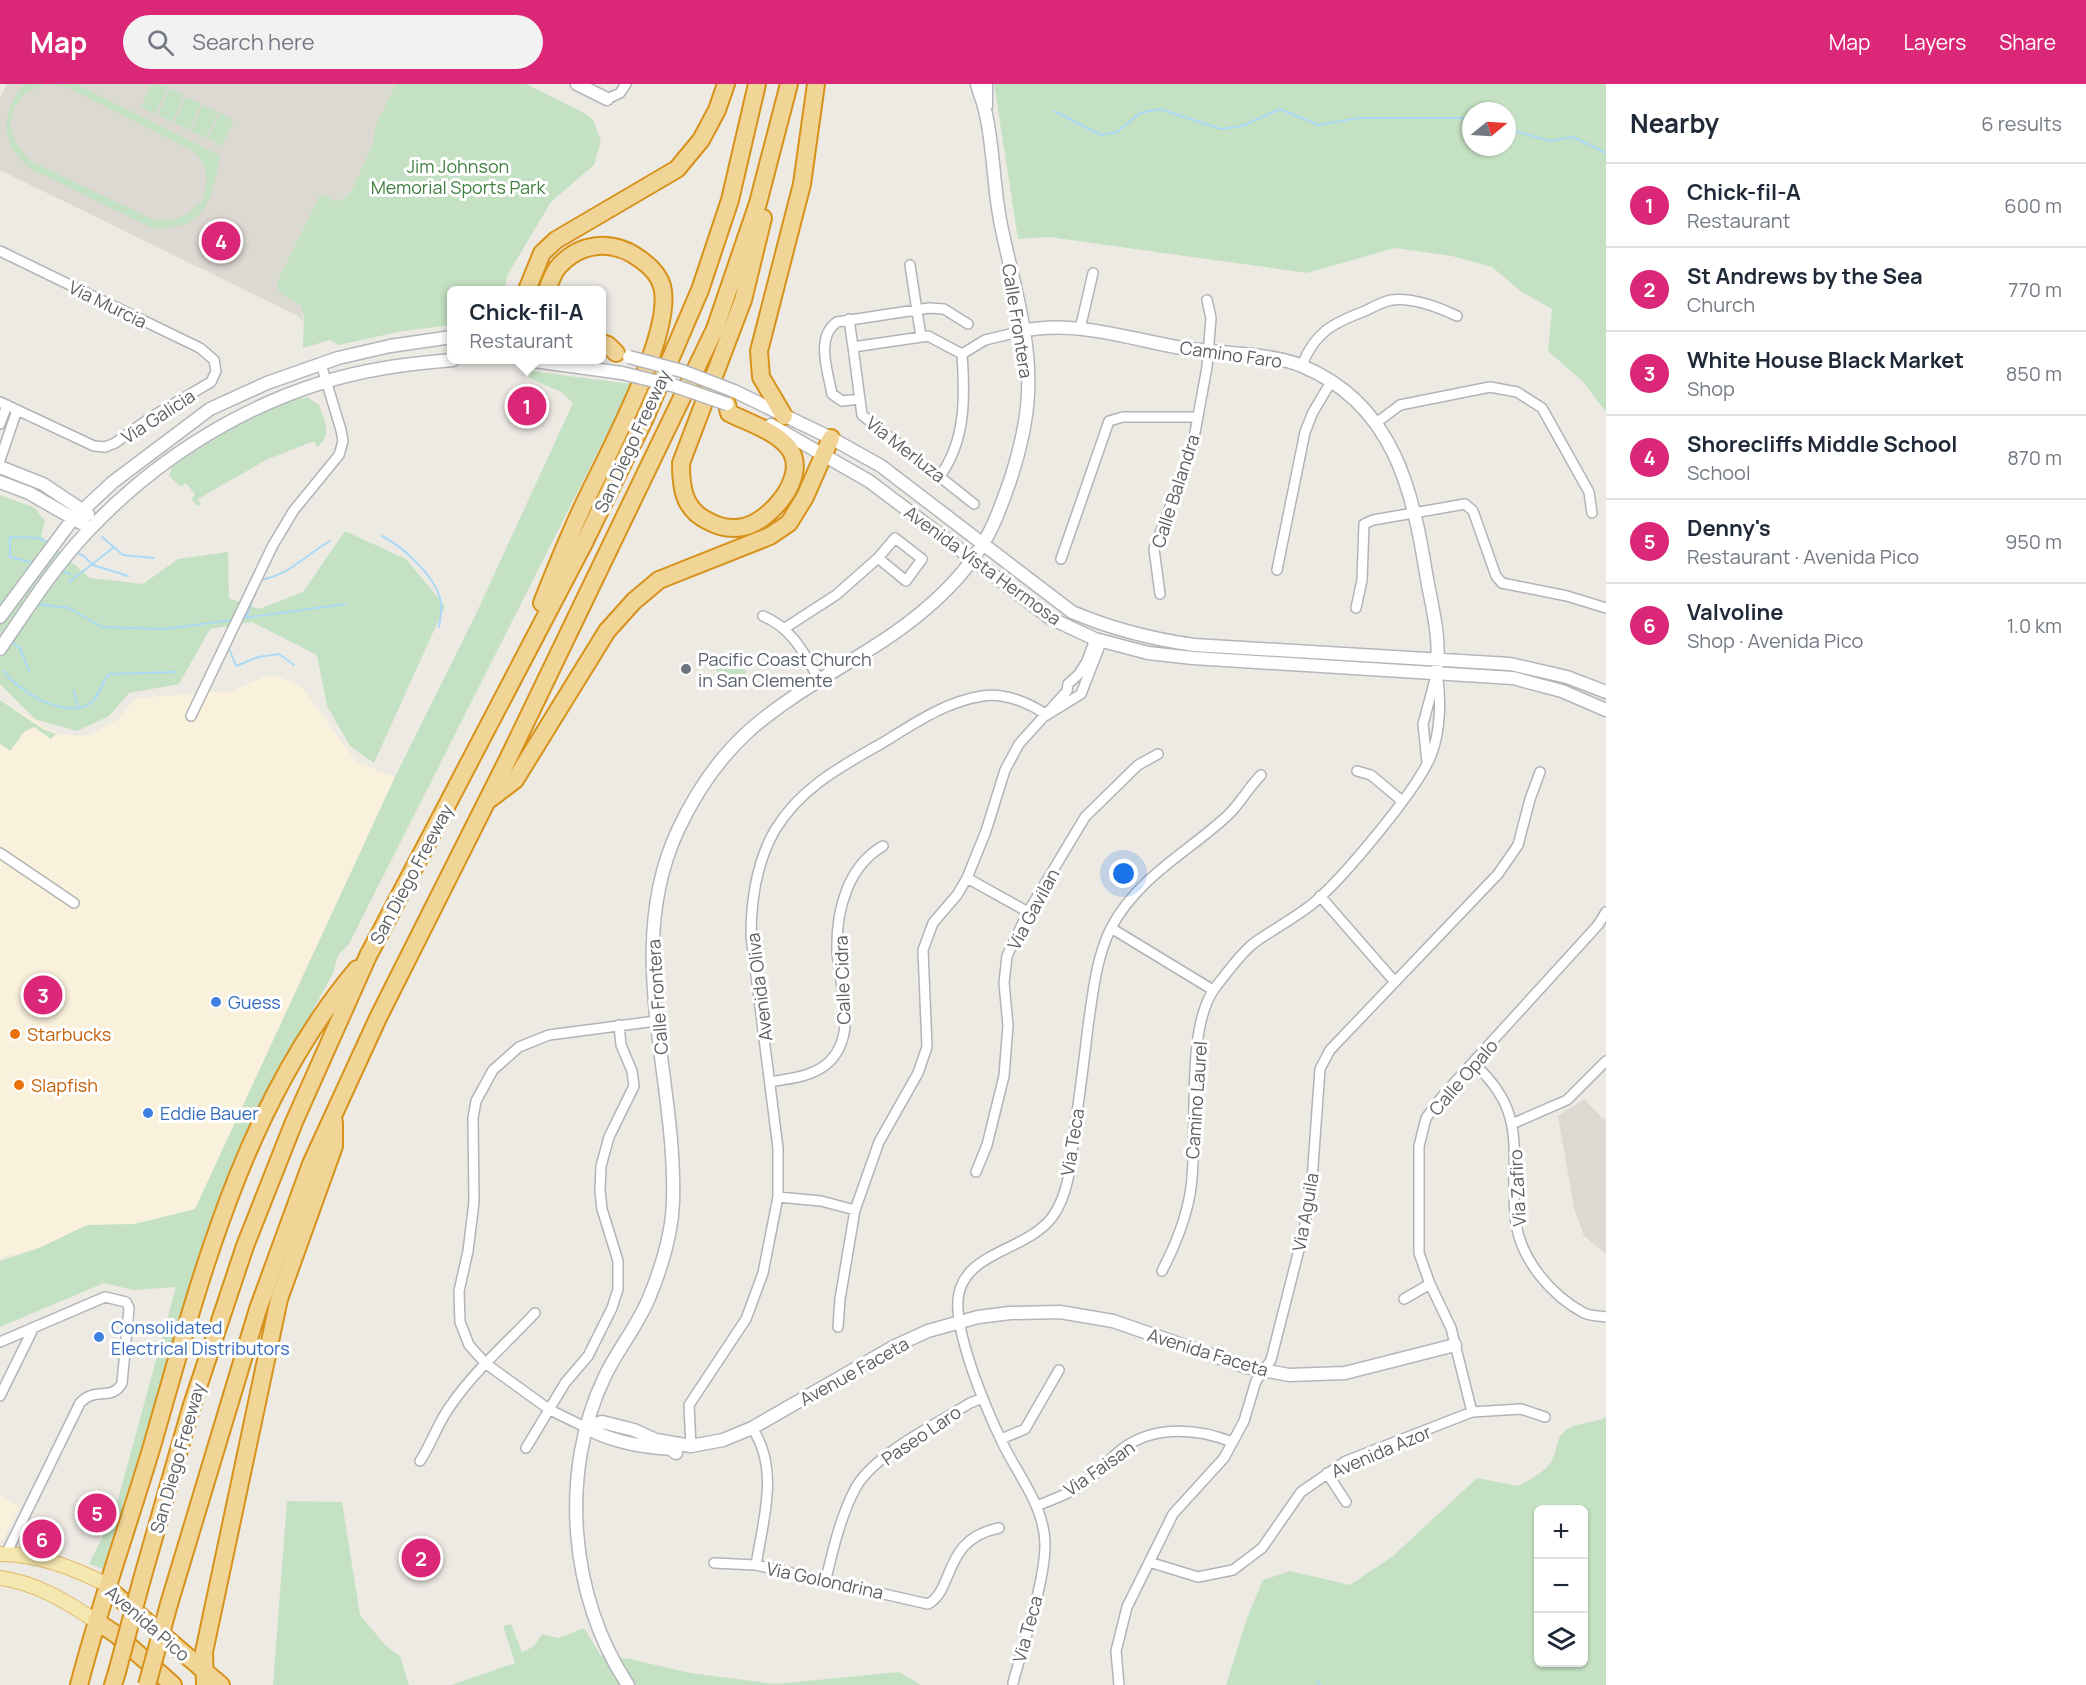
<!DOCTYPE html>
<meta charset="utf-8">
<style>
:root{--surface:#fff;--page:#f2f2f3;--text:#1f2937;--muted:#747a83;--line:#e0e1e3;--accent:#db2777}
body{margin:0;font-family:Manrope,sans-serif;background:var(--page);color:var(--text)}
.controls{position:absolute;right:18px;bottom:18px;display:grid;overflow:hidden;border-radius:9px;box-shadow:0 2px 4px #0004}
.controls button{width:54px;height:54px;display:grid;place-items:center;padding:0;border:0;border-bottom:2px solid var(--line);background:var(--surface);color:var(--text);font:30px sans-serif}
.compass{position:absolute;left:1462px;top:18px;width:54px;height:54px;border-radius:50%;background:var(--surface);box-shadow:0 2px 4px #0004;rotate:72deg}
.you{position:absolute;left:1124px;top:790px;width:21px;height:21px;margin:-15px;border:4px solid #fff;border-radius:50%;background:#1a73e8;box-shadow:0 0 0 9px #1a73e833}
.badge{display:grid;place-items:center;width:39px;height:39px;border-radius:50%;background:var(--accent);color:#fff;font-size:20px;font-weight:700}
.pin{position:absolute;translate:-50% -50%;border:3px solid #fff;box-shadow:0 2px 6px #0006}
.popup{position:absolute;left:447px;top:202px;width:159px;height:78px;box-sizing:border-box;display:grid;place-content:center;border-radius:9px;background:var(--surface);filter:drop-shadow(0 2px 4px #0005);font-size:20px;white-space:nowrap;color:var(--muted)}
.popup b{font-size:22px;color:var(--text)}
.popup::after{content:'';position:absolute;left:50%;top:100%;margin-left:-12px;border:12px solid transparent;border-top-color:var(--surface)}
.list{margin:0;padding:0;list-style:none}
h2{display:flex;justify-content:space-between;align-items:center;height:78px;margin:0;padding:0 24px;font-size:26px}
h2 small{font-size:20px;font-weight:400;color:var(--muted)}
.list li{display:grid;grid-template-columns:39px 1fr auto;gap:18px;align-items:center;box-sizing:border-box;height:84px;padding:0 24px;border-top:2px solid var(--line)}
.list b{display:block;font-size:22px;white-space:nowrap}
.list p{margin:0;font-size:20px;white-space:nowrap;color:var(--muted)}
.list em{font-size:20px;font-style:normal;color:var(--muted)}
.icon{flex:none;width:33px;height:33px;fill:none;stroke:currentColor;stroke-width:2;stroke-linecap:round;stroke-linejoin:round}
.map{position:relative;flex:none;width:1606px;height:1601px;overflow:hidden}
header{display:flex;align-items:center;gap:36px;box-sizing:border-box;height:84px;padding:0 30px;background:var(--accent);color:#fff}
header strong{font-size:28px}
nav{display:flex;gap:33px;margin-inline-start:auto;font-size:21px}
.search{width:420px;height:54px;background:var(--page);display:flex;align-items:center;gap:15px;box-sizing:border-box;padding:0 21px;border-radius:33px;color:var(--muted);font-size:22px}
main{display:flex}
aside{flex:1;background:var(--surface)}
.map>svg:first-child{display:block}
</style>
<header>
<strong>Map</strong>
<div class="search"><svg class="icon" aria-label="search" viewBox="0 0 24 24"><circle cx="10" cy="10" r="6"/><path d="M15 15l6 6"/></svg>Search here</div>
<nav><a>Map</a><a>Layers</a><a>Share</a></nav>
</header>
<main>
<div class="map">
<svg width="1606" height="1601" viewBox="0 0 1606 1601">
<rect width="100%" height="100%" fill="#edeae4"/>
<path fill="#faf1dc" d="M277,592L302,603L356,678L395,693L195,1125L0,1174V615L56,650L88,652L117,636L136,614L232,607L264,593Z
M0,1411L20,1423L3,1456L0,1457Z"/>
<path fill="#dcd9d2" d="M7,0H396L375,43L372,62L351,108L343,115L335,117L326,112L319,113L278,196L284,212L301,222L304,239L298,232L0,86V14Z
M1584,1015L1604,1036L1606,1034V1170L1584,1152L1574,1124L1558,1032Z"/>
<path fill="#c5e1c3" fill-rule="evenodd" d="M24,0H76L221,72C210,117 207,147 152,144L29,84C0,58 0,32 24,0ZM46,0L67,3L189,65L198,72L205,83L207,101L202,117L184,132L173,136L156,137L31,77L16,60L10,41L14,24L25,9Z
M151,0L168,3L155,30L141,23Z
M396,0H526L584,29L593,36L601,57L594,81L551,118L507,192L505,206H452V241L403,247L338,261L330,256L303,264L304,233L301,222L284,212L277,204L278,196L319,113L326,112L335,117L343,115L351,108L372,62L375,43Z
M994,0H1606V328L1583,298L1548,267L1552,225L1522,208L1492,183L1452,172L1395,164L1307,189L1049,153L1018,155ZM1471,27H1507V63H1471Z
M170,4L184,11L172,38L158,31Z
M186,13L201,20L189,46L174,39Z
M203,21L218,28L206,54L191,47Z
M220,29L234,36L222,62L208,55Z
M530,287L632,300L349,860L338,871L333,889L245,1053L211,1142L103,1485L89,1480L114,1430L176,1203L133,1206L104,1199L0,1243V1177L39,1164L87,1141L134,1140L195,1125L395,693L476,530L573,319L561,308L529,294Z
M307,313L319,321C325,337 333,350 317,363L314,357L266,376L198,415L201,421L198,422L191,415L195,410L186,399L181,403L169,392L172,383C212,356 259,323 307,313Z
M0,411L35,424L45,437L41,452L90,494L143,500L178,475L228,468L229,514L259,525L303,508L345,447L406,475L445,522L374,679L350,662L327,622L317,571L252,538L210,545L179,600L129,609L109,632L77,647L35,635L0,600Z
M734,572L747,589L727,604L716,586Z
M0,616L43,645L56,650L51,655L34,643L24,648L10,667L0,660Z
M1606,1333V1601H1226L1247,1534L1263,1496L1290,1487L1350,1501L1393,1472L1477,1394L1518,1402C1531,1395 1549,1387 1554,1372C1558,1361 1556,1354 1566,1346C1576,1338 1594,1340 1606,1333ZM1538,1426H1584V1578H1538Z
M287,1417L342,1418L360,1531L386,1562L400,1572L409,1601H273Z
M511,1540L522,1568L533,1563L542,1550L559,1554L584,1544L601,1572L630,1575L690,1589L775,1600L899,1588L921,1601H451L515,1579L503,1542Z"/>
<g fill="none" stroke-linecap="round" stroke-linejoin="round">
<path stroke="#acd9f5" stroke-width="2" d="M1054,27L1101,51L1117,48L1140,29L1160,25L1221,45L1242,42L1280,25L1319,41L1358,34H1471
M1507,45L1550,57L1573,53L1606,69
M382,452C403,463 433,490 440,514C443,523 440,534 439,543
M102,453L123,471L154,474
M75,468L84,472L93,481L128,492
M33,479L10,473V453L38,454L50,459
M59,486L70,490
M260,496C290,491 305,471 330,457
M69,498L113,464
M35,520L69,524L102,543L164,545L233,536
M242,534L346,520
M246,534L256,506
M11,557L20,565L29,587
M228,562L236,582L258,573L279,570L294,581
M4,587C17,607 65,635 89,620C100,613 101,599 109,590L175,588
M74,607L78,623
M1317,1597L1320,1601"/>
<defs>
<path id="street" d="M607,15L620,9L626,0
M0,167L200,264L214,276L216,287L211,298L153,332L115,359L105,363L94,362L0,318
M910,181L921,253
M849,235L853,263L928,252L962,270C965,313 966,356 940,392
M1080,245L1093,189
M853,263L862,331L974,420
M962,270L985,256L1023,247
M1302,281C1315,248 1333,239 1365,227C1373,223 1382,218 1391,216C1413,213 1438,223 1457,232
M860,315L842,317L832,310C828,288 815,253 837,238L929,224L944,225L968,240
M1376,339L1400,321L1490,303L1517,308L1542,324L1589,408L1592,429
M0,340L7,321
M0,376L17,326
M1061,475L1109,337L1123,333H1198
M1277,486L1305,348L1313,328L1331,298
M1160,510L1154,465L1192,365L1207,283L1211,234L1207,216
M1356,524L1362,496L1364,440L1373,436L1465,420L1473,427L1496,492L1502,499L1567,512L1606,524
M763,532C792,544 804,569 819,595
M785,544L836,511L878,474L895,454L922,475L906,497L878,474
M1047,631L1081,610L1102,556
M191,632L273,461L294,426L339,371L343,357L341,346L321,280
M1427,678L1423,640L1436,592
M1357,687L1371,691L1402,717
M0,769L74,819
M967,794L1028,828
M1320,812L1395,898
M1111,844L1213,906
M1473,979C1533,1032 1507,1074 1516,1140C1522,1177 1552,1212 1584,1229C1590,1232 1599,1232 1606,1233
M770,998C791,994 814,993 830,977C859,947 838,901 837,866C836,826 848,782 883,762
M1512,1040L1567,1016L1606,977
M976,1088L987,1061L1004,992L1008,941L1004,899L1007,872L1028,828L1085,733L1138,681L1158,670
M778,1113L821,1117L855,1126
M1162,1187C1175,1162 1185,1138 1190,1110C1200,1057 1183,947 1215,904C1226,890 1240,870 1254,859C1272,846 1293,835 1311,821C1340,798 1420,703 1432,669C1441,644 1441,613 1437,588
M1404,1215L1430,1200
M838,1243L840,1215L855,1126L879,1058L918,989L927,963L923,866L933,839L957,811L967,794L986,747L1005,686L1019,660L1067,607L1068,600L1079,590L1087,577L1095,555
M0,1258L105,1213L126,1218L129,1224L122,1299C112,1318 95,1302 80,1319L6,1470
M0,1312L34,1243
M1472,1328L1451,1244L1430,1200L1419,1169V1062L1426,1034L1445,1009L1598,841L1606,828
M585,1343L550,1326L485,1279L469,1261L460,1238L459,1207L468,1167L474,1118L473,1034L476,1017L493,986L519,963L549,951L656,937
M752,1344C780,1385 763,1436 756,1481
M1001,1355L1025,1345L1059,1286
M691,1362L689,1321L746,1235L763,1189L778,1113V1064L751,852C751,815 756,779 775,746C801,703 842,682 884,658C915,639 945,618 982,612C1004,608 1029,619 1047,631
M526,1364L565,1299L588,1272L612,1224L618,1205V1177L602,1125L600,1107L601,1082L609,1053L634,1002L632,987L621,961L619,941
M420,1377C432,1359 438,1338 451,1321C475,1286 507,1259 535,1229
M1327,1389L1346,1418
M1037,1422C1053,1415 1070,1410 1083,1400C1097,1390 1108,1376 1122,1365C1154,1341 1197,1344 1232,1358
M1149,1478L1198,1493L1233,1486L1262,1464L1301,1408L1346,1377L1472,1328L1521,1325L1545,1333
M714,1479L756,1481L928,1520C955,1506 942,1455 999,1444
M826,1495C833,1465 841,1431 856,1403C876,1369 937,1340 970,1319L983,1314
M1013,1599C1023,1560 1045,1499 1045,1461C1045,1423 1019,1393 1003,1360C986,1325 961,1265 958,1226C953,1167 1026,1170 1053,1132C1069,1109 1071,1078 1074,1051C1079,1015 1084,978 1088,942C1093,909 1096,874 1111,844C1138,793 1187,769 1227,732C1240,720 1248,704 1261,691
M1119,1601L1116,1567L1127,1523L1173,1430L1224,1374L1244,1337L1256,1297L1271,1276L1304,1146L1312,1096L1320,985L1330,966L1498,790L1518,761L1530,715L1540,688"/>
<path id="secondary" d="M577,0L607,15
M986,22V0
M1023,247C1073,236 1127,254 1176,263C1214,270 1269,268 1302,282C1394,320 1413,407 1427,495C1432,523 1440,552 1437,580
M527,276L622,289
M734,307L831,354L881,382L1072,528C1112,545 1151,555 1194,561L1510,580L1567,593L1606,608
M771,341L869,397L1050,534L1095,555L1148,569L1193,574L1513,594L1562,607L1606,626
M0,383L43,400L88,430
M0,398L29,409L90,444
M0,533L72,436L113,398L210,325L267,299L338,274L390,262L452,253
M0,565C28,524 55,481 90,445C168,363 273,302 385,284C407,280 430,278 453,276
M585,1343L602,1338L634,1346L656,1356L691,1362L723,1356L752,1344L895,1262L928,1247L978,1233L1010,1229L1060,1228L1113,1237L1246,1283L1289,1291L1345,1289L1455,1261
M585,1343C611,1358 641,1363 671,1365L676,1369
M628,1601C569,1513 559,1387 605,1292C618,1265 638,1241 649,1214C661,1185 672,1149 673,1118C677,993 622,866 678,746C723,650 776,623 862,570C912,540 963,500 990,447C998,432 1004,413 1010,397C1019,369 1027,339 1028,309C1031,252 1012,196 1001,141C993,103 994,63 985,26C983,17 979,9 977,0"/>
<path id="primary" d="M0,1470C39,1470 73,1484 108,1501
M0,1494C37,1499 65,1517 96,1537"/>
<path id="highway" d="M527,206L542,169L556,156L677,85L701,56L717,26L726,0
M602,259L608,261L616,269
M727,320L729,329C749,339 779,348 791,367C807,395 769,438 743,443C730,446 719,443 708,437C683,425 681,403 681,379L743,216L763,134
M784,332L761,293L759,267L802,100L816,0
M542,519C555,486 568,454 583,422C604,376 675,249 662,202C659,191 650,182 640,175C614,156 582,157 559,182C553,188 550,199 547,206
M490,715L515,696L607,547L634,517L659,496L770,452L789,439L805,413L831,354
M142,1495L191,1324L245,1162L294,1038L368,872L584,459L645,334L700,206L730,116L757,0
M108,1501L111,1507L221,1601
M169,1520L258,1225L311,1080L378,934L508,675L715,245L758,119L789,0
M96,1537L117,1551L173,1601
M79,1601C100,1520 128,1442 152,1362C200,1196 243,1021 357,885
M113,1601L117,1588
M205,1601L204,1568L279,1215L334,1062V1038"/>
</defs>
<use href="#street" stroke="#b1b4b7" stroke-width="12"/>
<use href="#secondary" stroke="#b3b6ba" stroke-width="15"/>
<use href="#primary" stroke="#e1b969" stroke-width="16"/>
<use href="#highway" stroke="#d6921a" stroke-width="20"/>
<use href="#street" stroke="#fff" stroke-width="9"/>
<use href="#secondary" stroke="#fff" stroke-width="12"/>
<use href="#primary" stroke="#f5e7b0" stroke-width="14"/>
<use href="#highway" stroke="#f0d597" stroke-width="16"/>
<defs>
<path id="secondary-bridge" d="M629,273L682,287L734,307
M622,289L675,302L727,320"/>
<path id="highway-bridge" d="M117,1588L142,1495
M147,1601L169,1520"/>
</defs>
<use href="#secondary-bridge" stroke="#b3b6ba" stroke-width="15" stroke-linecap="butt"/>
<use href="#highway-bridge" stroke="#d6921a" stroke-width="20" stroke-linecap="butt"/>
<use href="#secondary-bridge" stroke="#fff" stroke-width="12"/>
<use href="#highway-bridge" stroke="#f0d597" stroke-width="16"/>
</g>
<circle fill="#6b7280" stroke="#fff" stroke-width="2" cx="686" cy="585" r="6"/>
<g fill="#3f7fe0" stroke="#fff" stroke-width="2">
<circle cx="216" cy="918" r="6"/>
<circle cx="148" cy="1029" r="6"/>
<circle cx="99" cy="1253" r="6"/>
</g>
<g fill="#e8710a" stroke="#fff" stroke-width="2">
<circle cx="15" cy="950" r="6"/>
<circle cx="19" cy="1001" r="6"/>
</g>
<g text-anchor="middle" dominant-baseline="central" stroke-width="6" stroke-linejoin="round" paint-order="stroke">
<g font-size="18" fill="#3f7f3f" stroke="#fff">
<text x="458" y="82">Jim Johnson<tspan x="458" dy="21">Memorial Sports Park</tspan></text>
</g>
<g font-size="18" fill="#5c5f63" stroke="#fff">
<text transform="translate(108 220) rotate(26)">Via Murcia</text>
<text transform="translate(1018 237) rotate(81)">Calle Frontera</text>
<text transform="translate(1231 270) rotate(8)">Camino Faro</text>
<text transform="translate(158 332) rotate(-33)">Via Galicia</text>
<text transform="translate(632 357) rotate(-65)">San Diego Freeway</text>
<text transform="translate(906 365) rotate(38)">Via Merluza</text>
<text transform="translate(1175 407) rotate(-72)">Calle Balandra</text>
<text transform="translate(983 481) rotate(36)">Avenida Vista Hermosa</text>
<text transform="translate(411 790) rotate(-62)">San Diego Freeway</text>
<text transform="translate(1033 825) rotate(-62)">Via Gavilan</text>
<text transform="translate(842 896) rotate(-92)">Calle Cidra</text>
<text transform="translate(759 903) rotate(-97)">Avenida Oliva</text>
<text transform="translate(657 913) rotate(-94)">Calle Frontera</text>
<text transform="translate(1463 993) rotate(-49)">Calle Opalo</text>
<text transform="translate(1196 1016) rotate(-86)">Camino Laurel</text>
<text transform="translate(1072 1058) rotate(-81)">Via Teca</text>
<text transform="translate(1517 1104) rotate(-93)">Via Zafiro</text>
<text transform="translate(1305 1128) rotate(-80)">Via Aguila</text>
<text transform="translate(1208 1268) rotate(17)">Avenida Faceta</text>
<text transform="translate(854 1287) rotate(-29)">Avenue Faceta</text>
<text transform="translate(921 1351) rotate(-34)">Paseo Laro</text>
<text transform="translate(1381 1367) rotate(-23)">Avenida Azor</text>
<text transform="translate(177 1374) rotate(-74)">San Diego Freeway</text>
<text transform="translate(1099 1384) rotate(-35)">Via Faisan</text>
<text transform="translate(825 1496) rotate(12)">Via Golondrina</text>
<text transform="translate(148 1539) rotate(41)">Avenida Pico</text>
<text transform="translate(1027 1545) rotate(-75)">Via Teca</text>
</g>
<g font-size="18" fill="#5b616d" stroke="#fff" text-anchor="start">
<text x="698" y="575">Pacific Coast Church<tspan x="698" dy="21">in San Clemente</tspan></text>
</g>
<g font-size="18" fill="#366cbe" stroke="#fff" text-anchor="start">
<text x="228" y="918">Guess</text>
<text x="160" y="1029">Eddie Bauer</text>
<text x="111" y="1243">Consolidated<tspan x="111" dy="21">Electrical Distributors</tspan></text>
</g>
<g font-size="18" fill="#c56008" stroke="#fff" text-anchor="start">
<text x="27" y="950">Starbucks</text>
<text x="31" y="1001">Slapfish</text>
</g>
</g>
</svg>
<div class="controls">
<button>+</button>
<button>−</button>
<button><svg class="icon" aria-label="layers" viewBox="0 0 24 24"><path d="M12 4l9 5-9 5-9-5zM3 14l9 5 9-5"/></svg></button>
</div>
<svg class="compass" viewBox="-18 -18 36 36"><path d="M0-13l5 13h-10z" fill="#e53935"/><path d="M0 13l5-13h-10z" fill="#747a83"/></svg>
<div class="you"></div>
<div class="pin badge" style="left:527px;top:322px">1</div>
<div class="popup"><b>Chick-fil-A</b>Restaurant</div>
<div class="pin badge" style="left:421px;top:1474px">2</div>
<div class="pin badge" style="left:43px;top:911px">3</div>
<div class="pin badge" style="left:221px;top:157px">4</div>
<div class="pin badge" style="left:97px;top:1429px">5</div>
<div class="pin badge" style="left:42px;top:1455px">6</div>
</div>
<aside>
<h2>Nearby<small>6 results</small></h2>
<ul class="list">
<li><span class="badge">1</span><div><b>Chick-fil-A</b><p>Restaurant</p></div><em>600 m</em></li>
<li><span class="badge">2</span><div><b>St Andrews by the Sea</b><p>Church</p></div><em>770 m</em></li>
<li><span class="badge">3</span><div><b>White House Black Market</b><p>Shop</p></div><em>850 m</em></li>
<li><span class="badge">4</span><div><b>Shorecliffs Middle School</b><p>School</p></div><em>870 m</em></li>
<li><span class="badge">5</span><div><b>Denny's</b><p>Restaurant · Avenida Pico</p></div><em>950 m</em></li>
<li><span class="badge">6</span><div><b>Valvoline</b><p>Shop · Avenida Pico</p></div><em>1.0 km</em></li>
</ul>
</aside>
</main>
